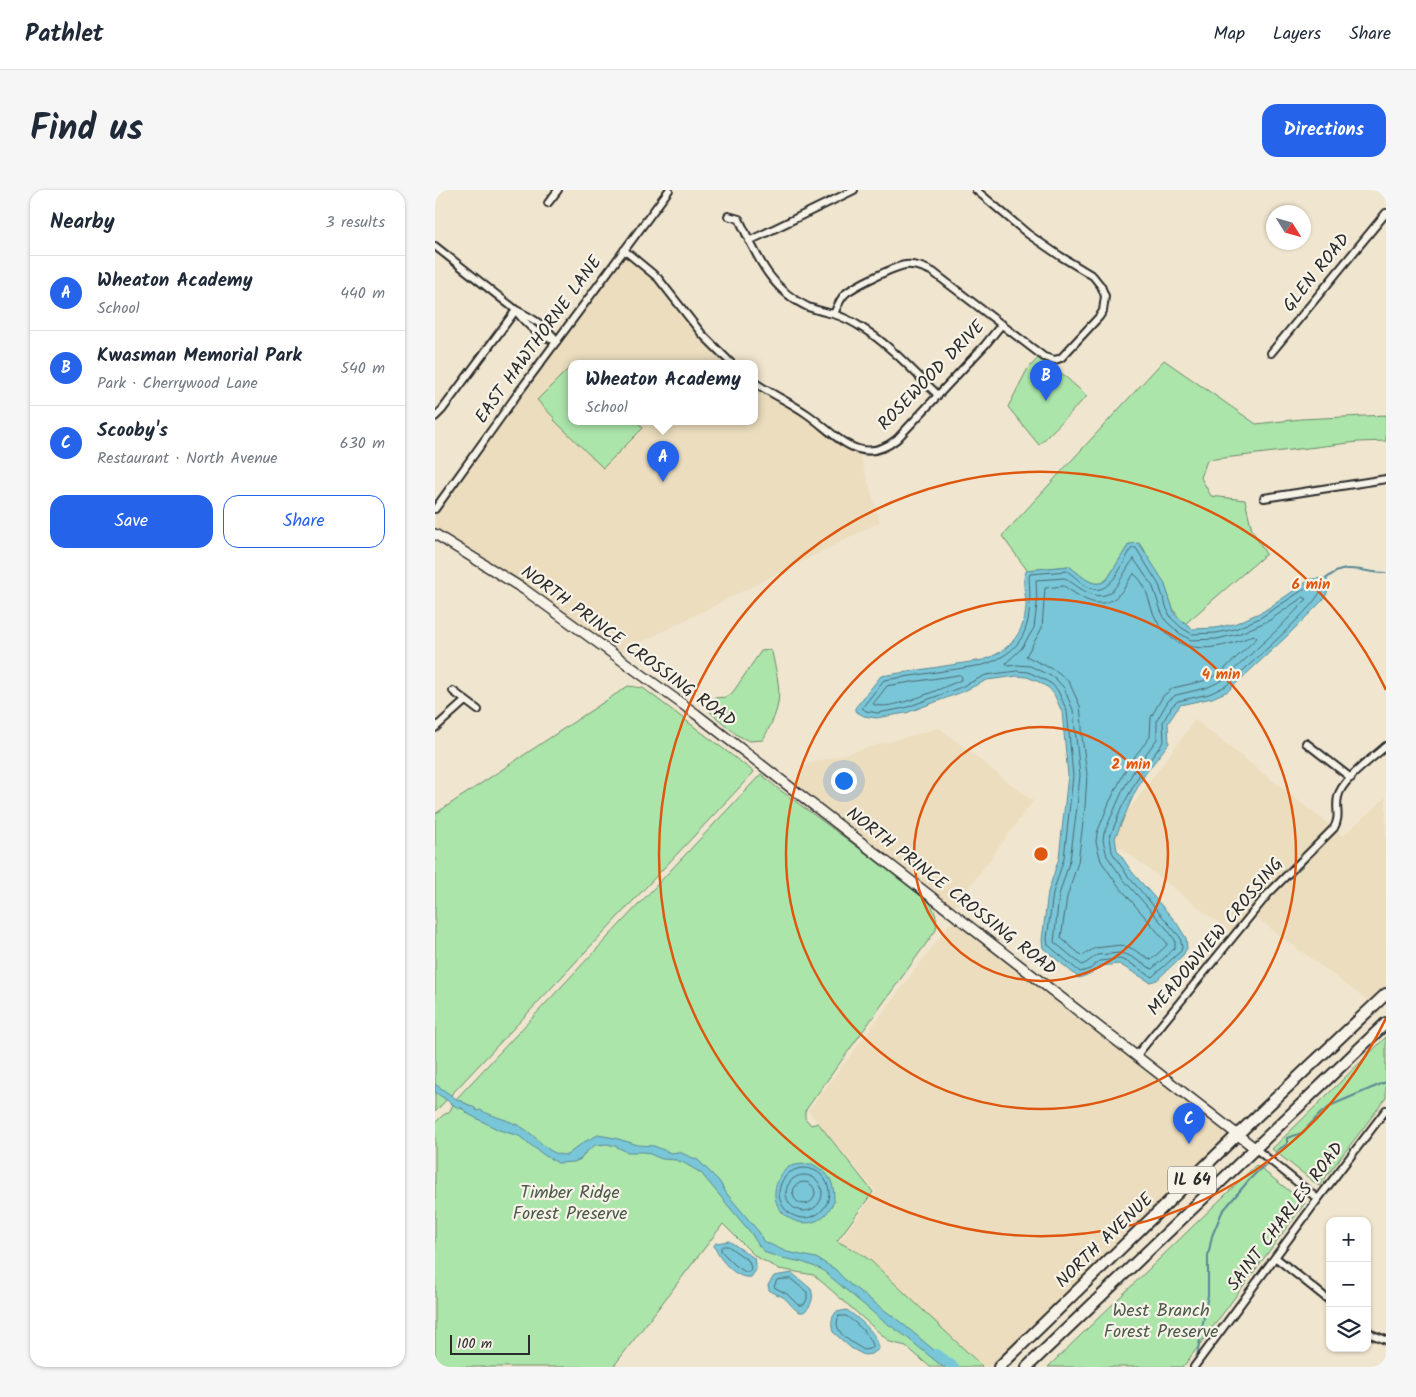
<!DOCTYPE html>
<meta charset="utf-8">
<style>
:root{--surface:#fff;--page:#f6f6f7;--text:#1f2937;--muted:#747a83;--line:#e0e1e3;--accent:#2563eb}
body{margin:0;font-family:Kalam,sans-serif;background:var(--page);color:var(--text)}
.controls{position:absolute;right:15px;bottom:15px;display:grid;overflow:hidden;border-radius:10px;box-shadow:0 1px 4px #0004}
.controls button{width:45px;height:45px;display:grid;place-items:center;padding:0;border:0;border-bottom:1px solid var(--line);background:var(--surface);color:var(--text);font:25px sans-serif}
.compass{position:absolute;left:831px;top:15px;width:45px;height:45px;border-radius:50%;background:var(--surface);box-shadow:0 1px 4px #0004;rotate:127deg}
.scale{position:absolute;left:15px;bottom:12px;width:80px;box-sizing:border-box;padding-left:5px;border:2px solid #2b2b2b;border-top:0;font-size:14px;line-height:18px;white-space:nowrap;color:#2b2b2b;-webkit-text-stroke:4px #f7f3e8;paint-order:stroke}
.you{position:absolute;left:408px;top:590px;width:18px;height:18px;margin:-12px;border:4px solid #fff;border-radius:50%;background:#1a73e8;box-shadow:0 0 0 8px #1a73e833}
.badge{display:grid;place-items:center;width:32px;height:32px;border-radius:50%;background:var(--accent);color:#fff;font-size:16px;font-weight:700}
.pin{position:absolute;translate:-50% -41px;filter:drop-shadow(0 1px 2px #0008)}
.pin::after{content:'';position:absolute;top:26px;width:18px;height:15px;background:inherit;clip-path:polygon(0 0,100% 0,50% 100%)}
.popup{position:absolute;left:133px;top:170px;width:190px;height:65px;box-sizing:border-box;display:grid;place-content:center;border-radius:10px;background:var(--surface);filter:drop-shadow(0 1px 4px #0005);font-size:16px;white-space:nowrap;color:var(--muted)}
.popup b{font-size:19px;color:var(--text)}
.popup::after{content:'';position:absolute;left:50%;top:100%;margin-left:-10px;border:10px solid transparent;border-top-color:var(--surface)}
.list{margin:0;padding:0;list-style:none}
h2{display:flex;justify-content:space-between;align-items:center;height:65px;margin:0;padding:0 20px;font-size:21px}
h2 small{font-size:16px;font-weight:400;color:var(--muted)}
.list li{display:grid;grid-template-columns:32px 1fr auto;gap:15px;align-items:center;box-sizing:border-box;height:75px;padding:0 20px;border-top:1px solid var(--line)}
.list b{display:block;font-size:19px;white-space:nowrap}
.list p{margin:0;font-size:16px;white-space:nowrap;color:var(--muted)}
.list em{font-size:16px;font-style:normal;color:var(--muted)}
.actions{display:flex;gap:10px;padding:15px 20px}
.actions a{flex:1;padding:11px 0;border:1px solid var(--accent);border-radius:15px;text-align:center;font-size:18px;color:var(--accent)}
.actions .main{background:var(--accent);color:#fff}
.icon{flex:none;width:28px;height:28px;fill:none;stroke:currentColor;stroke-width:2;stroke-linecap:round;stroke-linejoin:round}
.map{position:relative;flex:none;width:951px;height:1177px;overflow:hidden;border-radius:15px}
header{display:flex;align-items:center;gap:30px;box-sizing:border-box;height:70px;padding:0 25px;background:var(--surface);border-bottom:1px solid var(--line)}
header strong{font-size:24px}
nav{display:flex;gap:28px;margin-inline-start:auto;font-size:18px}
.intro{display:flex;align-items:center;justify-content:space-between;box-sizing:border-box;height:120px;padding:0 30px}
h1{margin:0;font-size:35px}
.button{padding:12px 22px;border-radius:15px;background:var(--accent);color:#fff;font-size:18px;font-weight:700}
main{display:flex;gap:30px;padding:0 30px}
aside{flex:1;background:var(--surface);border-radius:15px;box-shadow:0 1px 4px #0004}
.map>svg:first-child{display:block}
</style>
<header>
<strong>Pathlet</strong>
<nav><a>Map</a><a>Layers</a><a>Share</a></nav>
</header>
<div class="intro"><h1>Find us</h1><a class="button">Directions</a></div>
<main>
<aside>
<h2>Nearby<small>3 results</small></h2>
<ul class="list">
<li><span class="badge">A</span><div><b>Wheaton Academy</b><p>School</p></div><em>440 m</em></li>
<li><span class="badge">B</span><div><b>Kwasman Memorial Park</b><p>Park · Cherrywood Lane</p></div><em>540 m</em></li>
<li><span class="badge">C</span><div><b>Scooby's</b><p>Restaurant · North Avenue</p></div><em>630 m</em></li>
</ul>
<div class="actions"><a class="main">Save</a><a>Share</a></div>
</aside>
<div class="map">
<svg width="951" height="1177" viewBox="0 0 951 1177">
<rect width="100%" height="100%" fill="#f0e6cf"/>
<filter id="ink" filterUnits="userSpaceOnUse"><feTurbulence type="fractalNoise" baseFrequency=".02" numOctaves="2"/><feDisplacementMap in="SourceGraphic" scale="10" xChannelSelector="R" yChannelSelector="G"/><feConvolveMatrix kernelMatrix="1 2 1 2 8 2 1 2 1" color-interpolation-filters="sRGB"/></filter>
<g filter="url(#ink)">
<path fill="#ebddbe" d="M189,63L208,77L227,96L294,173H137V231H319V194L360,218L401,250L424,262L445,332L187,462L0,341V324Z
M760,530L897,637L837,694L798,744L673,648Z
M504,538L598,611L518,719L356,596L373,574Z
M951,607V801L937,814L819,726L839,701L902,641L908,646Z
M520,727L799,945L560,1177H549L436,1071L404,1052L441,1002L373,921Z"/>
<path fill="#abe5aa" stroke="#6b886a" d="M606,165L652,206L604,255L573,217L592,180Z
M729,170L821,234L866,229L951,225V251L923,252L772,270L766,288L776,306L810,310L817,340L831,364L750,434C734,419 737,410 728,392C722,380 713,370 708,357L694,354L673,388C660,402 646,385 634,376L592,380L567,346Z
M137,175V231H201L208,238L168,278L119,230L120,229L102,210Z
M334,460L337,462C340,478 346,496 343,513C341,526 334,538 328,550L314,551L302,545L275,522L274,515L279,508L292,507L298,502L326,461Z
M193,496L208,498L319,582L0,922V624Z
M326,584L341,597L493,709C499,720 503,727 501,740L370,921V928L376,935L383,933L438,1002L402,1051L426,1064L436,1071L547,1176L546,1177H495L471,1156L455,1152L379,1085L344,1079L320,1066L288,1034L178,1177H0V933L7,926L15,921L18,914L33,922L36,916L21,909Z
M951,847V908L884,996L837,959Z
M821,975L870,1013L748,1177H613Z"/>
<path fill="#79c6d8" stroke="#5a8893" d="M704,353L729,392L740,425L758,439L780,438L799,434L829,421L876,389L892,388L893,400L890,408L851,447L793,501L777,508L745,515L733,533L734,553L710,584L699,604L680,648L682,660L697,682L741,732L751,748L752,758L748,765L722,790L715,792L684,774L665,776L657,783L644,788L608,758L607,750L613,702L624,668L633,585L627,522L619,504L614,498L602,491L592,487L582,486L552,490L527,502L471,523L441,528L429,526L420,521V518L446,486L548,470C575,461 592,441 591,411C590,400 586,389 592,380L634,376C646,385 660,402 673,388L694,354Z
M0,894L20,908L40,918L42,921L45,920C59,927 75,930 88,938C103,947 113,966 132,965L149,952L163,945L180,948L203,955L219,956L236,963L244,962L263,970L284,991L292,1004L324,1042L328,1051L352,1062L381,1068L400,1079L412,1092L468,1134L519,1177H508L469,1145L447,1130L386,1079L367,1072L347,1068L331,1063L324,1056L316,1043L266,983L249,973L241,970L227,969L210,962H192L180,956L172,954L160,955L150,963L146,969L139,972L123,973L109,965L84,946L64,940L33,924L27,918H23L0,902Z
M377,974C396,984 399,992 399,1012C396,1016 394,1021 390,1025C367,1047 327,1019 344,989C346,984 350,979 354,977C360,974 370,974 377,974Z
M294,1051L319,1068L321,1080L316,1087C302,1090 283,1069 279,1055L281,1053Z
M357,1083L376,1099C378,1105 378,1109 375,1115C365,1133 356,1112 348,1107C344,1105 338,1103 334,1100L333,1095L339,1086Z
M412,1120C424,1129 443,1143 444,1159L437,1164L429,1165L416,1158L398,1142C396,1134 396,1128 401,1122Z"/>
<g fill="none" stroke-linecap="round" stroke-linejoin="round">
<path stroke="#4a6970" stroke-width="1" d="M701,358L724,395L732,419L736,428L747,438L757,444L781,443L800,439L825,428L877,394L886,393L888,396C885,414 808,480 791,496L774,504L743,511L737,516L728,532L729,551L706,582L686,619L675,647L677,662L692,685L745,747L747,757L746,761L717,787L695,773L685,769L664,771L655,779L645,782L613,755L612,749L618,703L629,668L638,586L632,521L623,501L617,494L604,487L593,482L582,481L551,485L524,498L470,518L443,523L431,521L427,518L449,490L548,475C595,460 597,429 594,387L595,384L632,381C641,387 648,396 658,399C676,404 689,371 696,359Z
M699,369L718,397L726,421L731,431L744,443L756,450L782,449L803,444L835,430L868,407L872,409L843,439L788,490L771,498L741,505L733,511L722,530V549L700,579L688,600L669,643L668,650L672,666L688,689L732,739L740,750V758L717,779L693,765L685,763L662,765L651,773L647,775L619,752L624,705L635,670L642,617L645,585L638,520L629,498L620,488L595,476L582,475L573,476L571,473L586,459L599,438L602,414L601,390L630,388C648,400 668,419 684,392C689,385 693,375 699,369Z
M699,384C712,393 713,411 719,425C739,469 783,461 819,445L822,448L784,484L768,491L738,498L728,506L716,527L715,547L693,575L674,613L662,643L661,652L666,671L682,694L732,753V755L716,770L696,758L686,755L660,758L647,766L626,748L632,707L643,672L650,617L652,585L647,546V535L645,516L634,492L623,482L591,466L607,438L610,398L629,396C648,409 668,425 688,400C692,395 694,388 699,384Z
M525,485L527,487L526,490C509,497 454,523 438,514L452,496Z
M344 1003a25 25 0 1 1 50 0a25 25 0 1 1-50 0Z
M351 1003a18 18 0 1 1 36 0a18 18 0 1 1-36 0Z
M358 1003a11 11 0 1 1 22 0a11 11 0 1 1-22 0Z
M288,1056H293L314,1071L316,1079L314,1082H310L300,1075L286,1061V1058Z
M356,1089L372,1102V1109L369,1115H363L352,1104L339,1097L342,1090Z
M404,1126H411C419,1131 438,1147 438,1157L434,1159L429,1160C418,1153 395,1142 404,1126Z"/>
<path stroke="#5a8893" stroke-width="2" d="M892,388C912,371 927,383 951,383
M838,968L843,960L852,954V948L867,943L886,923L899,914L951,892
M762,1166L773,1105V1066L777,1046L787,1022L814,990L826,978L834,974"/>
<path stroke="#79c6d8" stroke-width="10" d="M502,1164L519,1177"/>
<defs>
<path id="street" d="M113,13L123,0
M293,26L304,29C321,64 335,100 373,117C381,120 390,122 398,124C409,127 420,133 429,139C455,155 481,184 503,205
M314,51L419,0
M0,56L81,120C97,128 111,136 122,151
M189,60L223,88L267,144L296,173
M81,121C92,135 104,147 122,151
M399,124C402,117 405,109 410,104C419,96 460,76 471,75C481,74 490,78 498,82L609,167L620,170L626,168L664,127L668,121L670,106L666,96L658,86L625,66L593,44L541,0
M836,163L951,23
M319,192C336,204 355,212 372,224C401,244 425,279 462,249L550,155L567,134
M0,227L7,220L81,120
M829,308L951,289
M0,319L86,199L234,0
M18,501L43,520
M0,538L30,511
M871,553L916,588
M701,866L833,704L899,638C906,625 900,619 903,607C906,590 938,568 951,556
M821,959L883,1009
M840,1067L895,1111
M932,1140L938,1145L951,1150
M759,1177L883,1009L951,920"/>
<path id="secondary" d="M0,344L90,400L261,524L821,959"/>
<path id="primary" d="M564,1177L802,945L951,804
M592,1177L951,833"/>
</defs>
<use href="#street" stroke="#2b2b2b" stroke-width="10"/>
<use href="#secondary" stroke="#2b2b2b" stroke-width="12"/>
<use href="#primary" stroke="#2b2b2b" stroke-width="14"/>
<use href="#street" stroke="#f7f3e8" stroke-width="6"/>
<use href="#secondary" stroke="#f7f3e8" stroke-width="9"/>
<use href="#primary" stroke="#f7f3e8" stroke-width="10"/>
</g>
</g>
<g fill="none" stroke="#df570e" stroke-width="2.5">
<circle cx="606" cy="664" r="127"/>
<circle cx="606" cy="664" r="255"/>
<path d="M951 828A382 382 0 1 1 951 500"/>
</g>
<g text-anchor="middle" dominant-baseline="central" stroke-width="4.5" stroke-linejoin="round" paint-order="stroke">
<rect fill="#f7f3e8" stroke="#686764" stroke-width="1" x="733" y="976.5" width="48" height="27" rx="4"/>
<g font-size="16" font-weight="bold" fill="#2b2b2b">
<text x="757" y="990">IL 64</text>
</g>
<g font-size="18" fill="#2b2b2b" stroke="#f7f3e8">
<text transform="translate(882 83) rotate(-51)">GLEN ROAD</text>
<text transform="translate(104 150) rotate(-54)">EAST HAWTHORNE LANE</text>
<text transform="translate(497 186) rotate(-46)">ROSEWOOD DRIVE</text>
<text transform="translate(193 457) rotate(36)">NORTH PRINCE CROSSING ROAD</text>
<text transform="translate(516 702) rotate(38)">NORTH PRINCE CROSSING ROAD</text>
<text transform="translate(781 747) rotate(-50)">MEADOWVIEW CROSSING</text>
<text transform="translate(851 1027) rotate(-53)">SAINT CHARLES ROAD</text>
<text transform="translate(670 1051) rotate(-44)">NORTH AVENUE</text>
</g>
<g font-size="18" fill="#4b5a4b" stroke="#f7f3e8">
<text x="135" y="1003">Timber Ridge<tspan x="135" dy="21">Forest Preserve</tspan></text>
<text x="726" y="1121">West Branch<tspan x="726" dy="21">Forest Preserve</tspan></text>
</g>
</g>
<circle cx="606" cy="664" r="8" fill="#df570e" stroke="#f7f3e8" stroke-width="2.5"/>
<g font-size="15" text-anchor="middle" font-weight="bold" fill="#df570e" stroke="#f7f3e8" stroke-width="4.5" stroke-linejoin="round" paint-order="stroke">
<text x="876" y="399">6 min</text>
<text x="786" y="489">4 min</text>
<text x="696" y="579">2 min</text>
</g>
</svg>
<div class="controls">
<button>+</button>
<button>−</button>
<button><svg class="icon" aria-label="layers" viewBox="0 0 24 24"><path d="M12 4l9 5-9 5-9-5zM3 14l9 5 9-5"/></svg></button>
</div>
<svg class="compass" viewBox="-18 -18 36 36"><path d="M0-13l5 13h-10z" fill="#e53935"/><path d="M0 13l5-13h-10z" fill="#747a83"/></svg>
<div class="scale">100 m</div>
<div class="you"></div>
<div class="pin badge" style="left:228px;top:292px">A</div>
<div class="popup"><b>Wheaton Academy</b>School</div>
<div class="pin badge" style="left:611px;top:211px">B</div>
<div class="pin badge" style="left:754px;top:954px">C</div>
</div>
</main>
